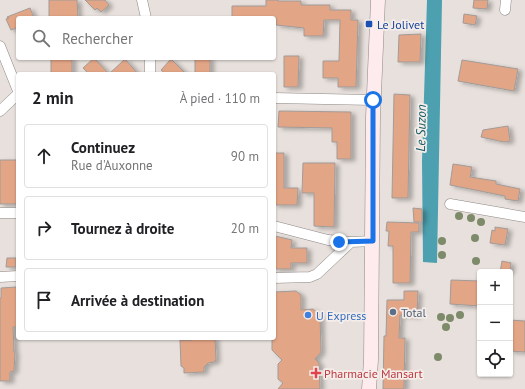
<!DOCTYPE html>
<html lang="fr">
<meta charset="utf-8">
<style>
:root{--surface:#fff;--page:#f6f6f6;--text:#202124;--muted:#757577;--line:#e0e0e0}
body{margin:0;font-family:"PT Sans",sans-serif;background:var(--page);color:var(--text)}
.controls{position:absolute;right:12px;bottom:12px;display:grid;overflow:hidden;border-radius:4px;box-shadow:0 1px 3px #0004}
.controls button{width:36px;height:36px;display:grid;place-items:center;padding:0;border:0;border-bottom:1px solid var(--line);background:var(--surface);color:var(--text);font:20px sans-serif}
.stop{position:absolute;width:12px;height:12px;margin:-9px;border:3px solid #1a73e8;border-radius:50%;background:#fff}
.stop.end{background:#1a73e8;border-color:#fff;box-shadow:0 1px 4px #0008}
.list{margin:0;padding:0;list-style:none}
h2{display:flex;justify-content:space-between;align-items:center;height:52px;margin:0;padding:0 16px;font-size:17px}
h2 small{font-size:13px;font-weight:400;color:var(--muted)}
.list li{display:grid;grid-template-columns:26px 1fr auto;gap:12px;align-items:center;box-sizing:border-box;height:64px;margin:0 8px 8px;padding:0 8px;border:1px solid var(--line);border-radius:4px}
.list b{display:block;font-size:15px;white-space:nowrap}
.list p{margin:0;font-size:13px;white-space:nowrap;color:var(--muted)}
.list em{font-size:13px;font-style:normal;color:var(--muted)}
.icon{flex:none;width:22px;height:22px;fill:none;stroke:currentColor;stroke-width:2;stroke-linecap:round;stroke-linejoin:round}
.map{position:relative;flex:none;width:525px;height:389px;overflow:hidden}
.search{position:absolute;background:var(--surface);box-shadow:0 1px 3px #0004;left:16px;top:16px;width:260px;height:44px;display:flex;align-items:center;gap:10px;box-sizing:border-box;padding:0 14px;border-radius:4px;color:var(--muted);font-size:15px}
.panel{position:absolute;background:var(--surface);box-shadow:0 1px 3px #0004;left:16px;top:72px;width:260px;height:268px;border-radius:4px}
.map>svg:first-child{display:block}
</style>
<div class="map">
<svg width="525" height="389" viewBox="0 0 525 389">
<defs>
<filter id="shadow"><feDropShadow dx="4" dy="2" stdDeviation="2" flood-color="#0004"/></filter>
</defs>
<rect width="100%" height="100%" fill="#e7e0dc"/>
<path fill="#4ca0af" d="M427,0H442L437,263L423,262L422,161Z"/>
<path fill="#e2a586" stroke="#a29b98" filter="url(#shadow)" d="M49,0H77L78,18H49Z
M85,0H105L109,5L101,12L97,8L95,10Z
M266,0H278V1H301V5H330V10H351V20H358L356,87H338V78H323V61H339L340,20H324L323,36H304V28L276,25V18H232V6H266Z
M474,0H488L487,9L473,8Z
M30,8L34,18H18V27L11,30L6,19L9,18L7,17Z
M464,14L477,16L475,25L463,23Z
M421,34L420,62H398L399,35Z
M284,56H299L298,87H284Z
M51,58H72V74H51Z
M94,58L109,74H89L83,68Z
M195,58H210V74H195Z
M125,59L138,74H109Z
M171,59L186,74H166L161,70Z
M462,60L518,69L514,91L458,81Z
M394,94L410,95L408,198H392Z
M279,111L351,112V159H337V142H332V128L278,127Z
M508,126L510,141L504,142L481,137L483,130Z
M274,153H284V188H298L297,205H274Z
M0,160H18V204H0Z
M303,163H335L334,227L314,226V193H302Z
M453,164L472,167L470,177L496,181V184L520,189L518,201L505,199V196L450,185Z
M413,208L422,209V222H414Z
M387,222L419,223V232H411L410,283H393V246H388L389,231H386Z
M495,227L508,229L505,245L490,243L492,230L495,231Z
M275,236L292,240L291,248H307V263H291V269H274Z
M7,258H16V267H6Z
M502,261L511,263L510,272H500Z
M451,280L480,281V306L450,304Z
M17,287L18,314H17V327H13L14,352H15L14,371L10,372V381H0V298H1V288Z
M296,291L301,295V310L313,309L320,315L321,352L315,359L319,363L320,389H278L283,383L278,379V364L282,360L272,350V338H274V292Z
M404,291H418L417,316L400,315L399,338H405L404,389H383L384,336H386L387,300H404Z
M510,320L525,321V352L510,351Z
M192,338H215L216,360L214,362L208,363L204,367V372L184,373V368L181,366L180,340H192Z"/>
<g fill="none" stroke-linecap="round" stroke-linejoin="round">
<defs>
<path id="minor" d="M142,0L146,18
M505,10L506,0
M0,46L18,91
M150,74V58
M274,98L373,100
M0,111L18,94
M450,204L525,217
M0,213H18
M274,226L328,240L351,242L373,241
M0,277L18,276
M274,278L310,277L317,274L333,259L351,242"/>
<path id="secondary" d="M369,389L371,360L373,117L378,0"/>
</defs>
<use href="#minor" stroke="#8e8884" stroke-width="11"/>
<use href="#secondary" stroke="#8e8884" stroke-width="15"/>
<use href="#minor" stroke="#fff" stroke-width="10"/>
<use href="#secondary" stroke="#fdebee" stroke-width="14"/>
</g>
<g fill="#7d8b6a">
<circle cx="459" cy="216" r="4"/>
<circle cx="471" cy="218" r="4"/>
<circle cx="481" cy="222" r="4"/>
<circle cx="475" cy="238" r="4"/>
<circle cx="442" cy="241" r="4"/>
<circle cx="442" cy="255" r="4"/>
<circle cx="476" cy="261" r="4"/>
<circle cx="460" cy="315" r="4"/>
<circle cx="441" cy="317" r="4"/>
<circle cx="450" cy="318" r="4"/>
<circle cx="446" cy="327" r="4"/>
<circle cx="438" cy="357" r="4"/>
</g>
<g fill="none" stroke-linecap="round" stroke-linejoin="round">
<path stroke="#1a73e8" stroke-width="5" d="M339,242L373,241V100"/>
</g>
<rect fill="#1a4fb4" stroke="#f4ede9" stroke-width="1.5" x="365" y="20" width="8" height="8" rx="2"/>
<circle fill="#5c6f8a" stroke="#f4ede9" stroke-width="1.5" cx="393" cy="312" r="4"/>
<circle fill="#3f7fe0" stroke="#f4ede9" stroke-width="1.5" cx="308" cy="315" r="4"/>
<path fill="#e0444e" stroke="#f4ede9" stroke-width="1.5" d="M314 367h4v4h4v4h-4v4h-4v-4h-4v-4h4z"/>
<g text-anchor="middle" dominant-baseline="central" stroke-width="3.5" stroke-linejoin="round" paint-order="stroke">
<g font-size="12" fill="#164399" stroke="#f4ede9" text-anchor="start">
<text x="377" y="24">Le Jolivet</text>
</g>
<g font-size="12" fill="#4e5e75" stroke="#f4ede9" text-anchor="start">
<text x="401" y="312">Total</text>
</g>
<g font-size="12" fill="#366cbe" stroke="#f4ede9" text-anchor="start">
<text x="316" y="315">U Express</text>
</g>
<g font-size="12" fill="#be3a42" stroke="#f4ede9" text-anchor="start">
<text x="324" y="373">Pharmacie Mansart</text>
</g>
<g font-size="13" font-style="italic" fill="#125a65" stroke="#f4ede9">
<text transform="translate(421 128) rotate(-89)">Le Suzon</text>
</g>
</g>
</svg>
<div class="controls">
<button>+</button>
<button>−</button>
<button><svg class="icon" aria-label="locate" viewBox="0 0 24 24"><circle cx="12" cy="12" r="6"/><path d="M12 2v4M12 18v4M2 12h4M18 12h4"/></svg></button>
</div>
<div class="stop" style="left:373px;top:100px"></div>
<div class="stop end" style="left:339px;top:242px"></div>
<div class="search"><svg class="icon" aria-label="search" viewBox="0 0 24 24"><circle cx="10" cy="10" r="6"/><path d="M15 15l6 6"/></svg>Rechercher</div>
<section class="panel">
<h2>2 min<small>À pied · 110 m</small></h2>
<ul class="list">
<li><svg class="icon" aria-label="ahead" viewBox="0 0 24 24"><path d="M12 20V5M6 11l6-6 6 6"/></svg><div><b>Continuez</b><p>Rue d'Auxonne</p></div><em>90 m</em></li>
<li><svg class="icon" aria-label="right" viewBox="0 0 24 24"><path d="M7 20v-9h11M14 6l5 5-5 5"/></svg><div><b>Tournez à droite</b></div><em>20 m</em></li>
<li><svg class="icon" aria-label="arrive" viewBox="0 0 24 24"><path d="M6 21V4h12l-3 4 3 4H6"/></svg><div><b>Arrivée à destination</b></div></li>
</ul>
</section>
</div>
